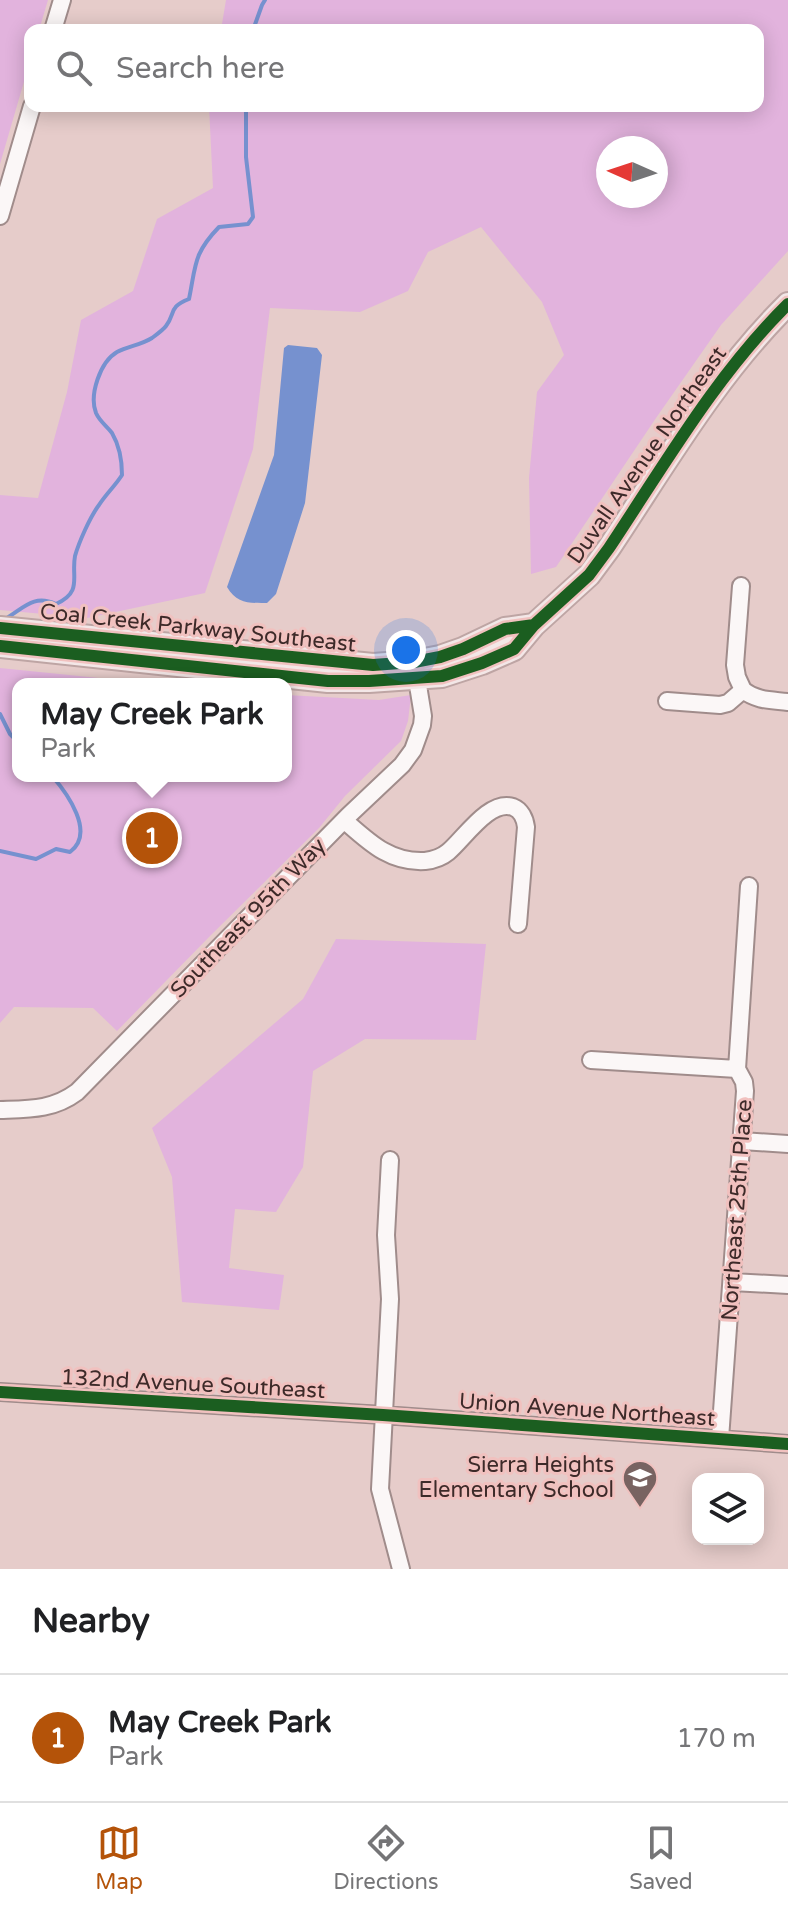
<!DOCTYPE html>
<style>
:root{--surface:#fff;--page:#f6f6f6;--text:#202124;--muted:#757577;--line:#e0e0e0;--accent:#b45309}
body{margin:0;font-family:"Varela Round",sans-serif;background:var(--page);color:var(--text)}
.controls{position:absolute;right:24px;bottom:24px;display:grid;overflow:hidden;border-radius:16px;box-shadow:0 4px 20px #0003}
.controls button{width:72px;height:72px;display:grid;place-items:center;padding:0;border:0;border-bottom:2px solid var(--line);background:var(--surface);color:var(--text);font:40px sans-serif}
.compass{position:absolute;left:596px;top:136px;width:72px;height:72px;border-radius:50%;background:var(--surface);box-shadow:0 4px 20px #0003;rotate:273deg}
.you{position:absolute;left:406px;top:650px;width:28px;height:28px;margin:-20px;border:6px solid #fff;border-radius:50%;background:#1a73e8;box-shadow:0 0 0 12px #1a73e833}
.badge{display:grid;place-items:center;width:52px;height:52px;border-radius:50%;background:var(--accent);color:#fff;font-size:26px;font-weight:700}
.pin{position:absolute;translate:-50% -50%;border:4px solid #fff;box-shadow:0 2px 8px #0006}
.popup{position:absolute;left:12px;top:678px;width:280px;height:104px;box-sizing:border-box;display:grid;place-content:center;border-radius:16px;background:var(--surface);filter:drop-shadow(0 2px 6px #0005);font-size:26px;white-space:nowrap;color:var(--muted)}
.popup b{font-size:30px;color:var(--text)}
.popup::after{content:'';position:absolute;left:50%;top:100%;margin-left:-16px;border:16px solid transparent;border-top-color:var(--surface)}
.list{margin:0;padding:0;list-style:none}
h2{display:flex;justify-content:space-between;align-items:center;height:104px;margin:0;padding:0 32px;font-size:34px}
h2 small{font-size:26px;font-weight:400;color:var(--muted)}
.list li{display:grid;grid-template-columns:52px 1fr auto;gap:24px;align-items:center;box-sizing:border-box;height:128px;padding:0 32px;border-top:2px solid var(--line)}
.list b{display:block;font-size:30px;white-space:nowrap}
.list p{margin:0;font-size:26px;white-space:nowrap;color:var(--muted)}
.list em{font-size:26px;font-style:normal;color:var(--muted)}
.icon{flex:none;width:44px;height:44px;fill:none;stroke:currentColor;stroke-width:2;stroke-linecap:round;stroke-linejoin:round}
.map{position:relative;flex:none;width:788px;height:1569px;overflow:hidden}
.search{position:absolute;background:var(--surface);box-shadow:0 4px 20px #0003;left:24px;right:24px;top:24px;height:88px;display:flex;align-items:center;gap:20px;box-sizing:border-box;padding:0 28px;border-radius:16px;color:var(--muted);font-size:30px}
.sheet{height:232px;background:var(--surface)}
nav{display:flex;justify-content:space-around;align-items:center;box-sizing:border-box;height:112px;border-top:2px solid var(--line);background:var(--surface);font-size:22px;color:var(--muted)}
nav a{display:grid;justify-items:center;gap:4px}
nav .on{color:var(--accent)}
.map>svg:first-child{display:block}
</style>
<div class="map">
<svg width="788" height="1569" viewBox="0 0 788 1569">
<rect width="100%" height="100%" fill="#e6ccca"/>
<path fill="#e2b3dd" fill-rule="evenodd" d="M0,0H48L39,30H30V61L0,164Z
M226,0H788V251L721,325L656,418L556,567L531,574L529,478L537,392L564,355L542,302L481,227L428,252L408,291L360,312L270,308L253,449L205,593L87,618L0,610V495L38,498L67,392L81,320L133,291L157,219L213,188L209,106H758V30H221ZM608,148H656V196H608Z
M0,668L158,684H18V776H286V695L379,700L411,695L408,721L401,741L345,796L319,828L211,935L117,1031L93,1008L14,1007L0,1023Z
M336,939L486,944L476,1040L365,1039L313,1071L303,1167L276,1212L235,1209L229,1268L284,1275L279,1310L182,1302L172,1177L152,1128L303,999Z"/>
<path fill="#7691cf" d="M288,345L317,348L322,355L305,503L276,594L267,603C249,603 237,604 227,587L274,455L284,348Z"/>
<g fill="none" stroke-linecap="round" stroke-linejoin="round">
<path stroke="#7691cf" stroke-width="4" d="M253,30L262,5L265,0
M5,619C24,608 33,594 56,604C83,592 71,577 75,556C79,542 90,517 99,505C106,494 115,486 122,475C122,461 119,445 112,433C107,426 100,422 96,413C89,395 100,362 117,352C128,346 141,345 152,338C156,335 163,330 166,326C176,313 168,307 189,299C196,265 193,254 219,227L248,224L253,217L246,157V106
M0,714L10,734L18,742
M0,851L36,859L56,849L70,852C96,833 67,793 52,776"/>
<defs>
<path id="minor" d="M53,30L62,0
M0,216L32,106
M741,586L735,665L737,677L743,690
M667,701L720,705L728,703L743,690C757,701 771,700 788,702
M344,820C369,842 390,863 425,861C434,860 442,857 448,852C464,839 489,799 513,807C521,810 525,819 526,827L518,924
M591,1060L737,1069
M0,1110C29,1109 53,1110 77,1092L348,816L402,765L413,750L422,725L423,716L415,667
M742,1141L788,1144
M390,1160L386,1235L390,1299L380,1489L401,1569
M732,1282L788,1285
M0,1392L383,1415L788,1444
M720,1439L745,1091L744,1082L737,1069L749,886"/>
<path id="major" d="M0,628L373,665L414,662L440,657L463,649L505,629L534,625
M0,646L328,681H369L442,676L482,663L514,649L534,625L589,575L609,548C665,464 716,375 788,304"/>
</defs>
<use href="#minor" stroke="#a08c8b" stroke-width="20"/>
<use href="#major" stroke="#bea5a4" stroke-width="26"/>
<use href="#minor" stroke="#fbf7f7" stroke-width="16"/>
<use href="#major" stroke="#f3e7e7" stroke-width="22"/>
<defs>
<path id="cycleway" d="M0,628L373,665L414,662L440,657L463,649L505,629L534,625
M0,646L328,681H369L442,676L482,663L514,649L534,625L589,575L609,548C665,464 716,375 788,304
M0,1392L383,1415L788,1444"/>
</defs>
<use href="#cycleway" stroke="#f1c1bf" stroke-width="17"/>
<use href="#cycleway" stroke="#1b5e20" stroke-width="12"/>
</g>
<defs>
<symbol id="school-pin" viewBox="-11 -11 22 30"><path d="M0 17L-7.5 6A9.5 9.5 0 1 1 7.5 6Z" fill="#786361" stroke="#f1c1bf"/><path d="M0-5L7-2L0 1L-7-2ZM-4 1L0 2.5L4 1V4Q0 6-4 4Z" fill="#fff"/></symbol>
</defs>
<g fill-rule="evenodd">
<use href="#school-pin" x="620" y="1458" width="40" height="54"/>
</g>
<g text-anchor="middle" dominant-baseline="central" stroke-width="6" stroke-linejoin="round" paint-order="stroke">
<g font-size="22" fill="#3d2a29" stroke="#f1c1bf">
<text transform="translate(647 455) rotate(-55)">Duvall Avenue Northeast</text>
<text transform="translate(198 628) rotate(6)">Coal Creek Parkway Southeast</text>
<text transform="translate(248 918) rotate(-46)">Southeast 95th Way</text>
<text transform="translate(737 1210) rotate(-86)">Northeast 25th Place</text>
<text transform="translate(193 1384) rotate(3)">132nd Avenue Southeast</text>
<text transform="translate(587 1410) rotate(4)">Union Avenue Northeast</text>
</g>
<g font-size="22" fill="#3d2a29" stroke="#f1c1bf" text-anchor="end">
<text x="614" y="1465">Sierra Heights<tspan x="614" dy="25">Elementary School</tspan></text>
</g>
</g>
</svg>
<div class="controls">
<button><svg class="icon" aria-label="layers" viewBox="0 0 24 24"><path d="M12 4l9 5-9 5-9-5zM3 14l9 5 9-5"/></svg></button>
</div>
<svg class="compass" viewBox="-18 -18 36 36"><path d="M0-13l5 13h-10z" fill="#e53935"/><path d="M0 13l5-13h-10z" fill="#757577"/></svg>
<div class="you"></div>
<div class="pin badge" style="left:152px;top:838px">1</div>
<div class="popup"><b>May Creek Park</b>Park</div>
<div class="search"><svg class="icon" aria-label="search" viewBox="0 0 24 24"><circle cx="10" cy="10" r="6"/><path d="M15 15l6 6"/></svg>Search here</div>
</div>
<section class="sheet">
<h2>Nearby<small></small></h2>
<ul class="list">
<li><span class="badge">1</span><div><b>May Creek Park</b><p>Park</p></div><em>170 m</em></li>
</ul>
</section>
<nav>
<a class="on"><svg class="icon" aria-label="map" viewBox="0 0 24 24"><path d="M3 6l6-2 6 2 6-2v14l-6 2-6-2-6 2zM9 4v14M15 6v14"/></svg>Map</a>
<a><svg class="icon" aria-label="directions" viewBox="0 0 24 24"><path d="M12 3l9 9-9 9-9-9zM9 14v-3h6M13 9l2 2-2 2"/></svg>Directions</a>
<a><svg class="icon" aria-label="saved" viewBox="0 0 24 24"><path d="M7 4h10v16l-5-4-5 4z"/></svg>Saved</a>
</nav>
